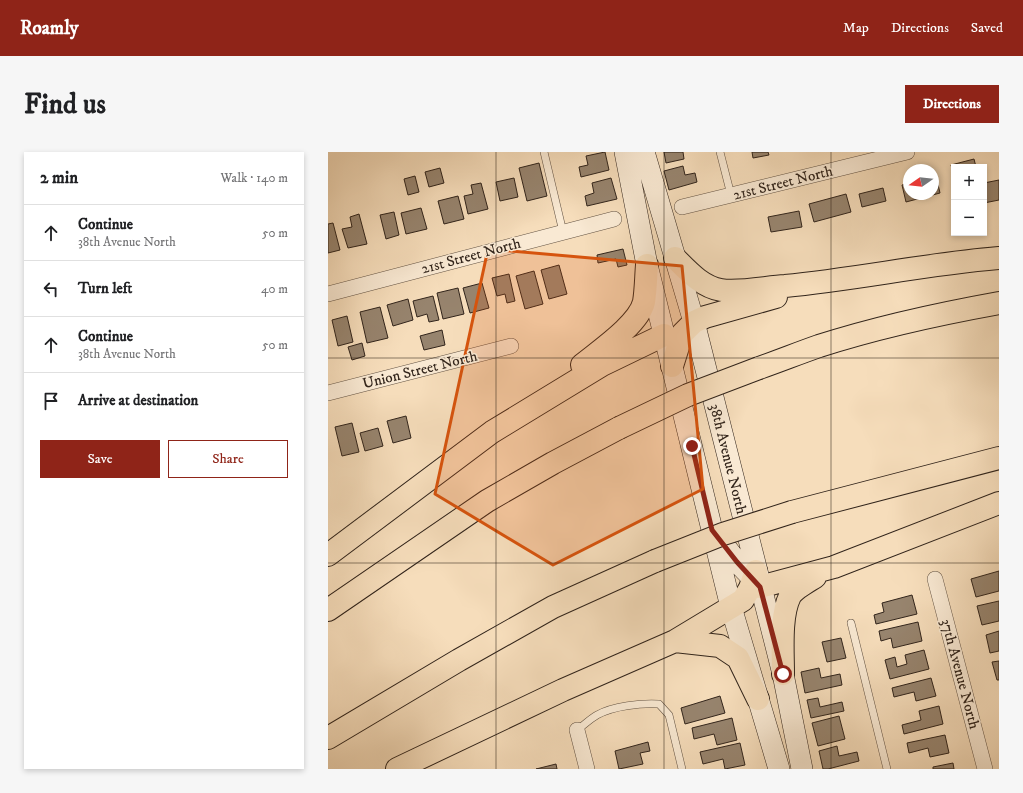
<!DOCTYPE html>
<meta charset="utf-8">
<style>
:root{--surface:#fff;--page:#f6f6f6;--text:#202124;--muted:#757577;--line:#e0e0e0;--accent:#8f2418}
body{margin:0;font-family:"IM FELL DW Pica",serif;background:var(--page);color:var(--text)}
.controls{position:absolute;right:12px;top:12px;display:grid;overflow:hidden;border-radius:0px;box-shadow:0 2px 6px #0003}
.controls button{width:36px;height:36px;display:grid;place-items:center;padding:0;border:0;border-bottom:1px solid var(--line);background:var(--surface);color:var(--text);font:20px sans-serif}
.compass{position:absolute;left:575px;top:12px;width:36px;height:36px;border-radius:50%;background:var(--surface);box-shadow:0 2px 6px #0003;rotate:256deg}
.stop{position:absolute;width:12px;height:12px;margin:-9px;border:3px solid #8f2418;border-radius:50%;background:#fff}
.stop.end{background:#8f2418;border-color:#fff;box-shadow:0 1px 4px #0008}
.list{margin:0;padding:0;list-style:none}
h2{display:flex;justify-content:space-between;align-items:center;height:52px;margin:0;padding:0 16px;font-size:17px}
h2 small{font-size:13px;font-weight:400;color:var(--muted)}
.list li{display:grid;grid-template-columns:26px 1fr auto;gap:12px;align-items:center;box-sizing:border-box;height:56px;padding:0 16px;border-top:1px solid var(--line)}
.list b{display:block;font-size:15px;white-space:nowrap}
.list p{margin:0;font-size:13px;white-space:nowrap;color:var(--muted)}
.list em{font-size:13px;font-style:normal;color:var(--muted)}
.actions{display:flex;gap:8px;padding:12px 16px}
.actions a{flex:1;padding:9px 0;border:1px solid var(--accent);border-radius:0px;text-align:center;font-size:14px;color:var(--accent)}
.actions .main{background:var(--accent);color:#fff}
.icon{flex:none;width:22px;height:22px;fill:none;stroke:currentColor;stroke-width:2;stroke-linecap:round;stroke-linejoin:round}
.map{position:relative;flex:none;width:671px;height:617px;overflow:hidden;border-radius:0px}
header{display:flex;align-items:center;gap:24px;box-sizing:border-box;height:56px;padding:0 20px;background:var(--accent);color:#fff}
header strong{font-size:19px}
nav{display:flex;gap:22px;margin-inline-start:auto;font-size:14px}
.intro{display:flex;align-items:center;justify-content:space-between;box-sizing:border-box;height:96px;padding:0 24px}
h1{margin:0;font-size:28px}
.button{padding:10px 18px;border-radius:0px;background:var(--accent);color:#fff;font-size:14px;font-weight:700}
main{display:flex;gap:24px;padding:0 24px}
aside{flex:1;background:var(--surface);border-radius:0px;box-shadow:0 2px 6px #0003}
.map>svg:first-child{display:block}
</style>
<header>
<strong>Roamly</strong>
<nav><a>Map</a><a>Directions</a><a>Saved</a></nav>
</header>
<div class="intro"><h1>Find us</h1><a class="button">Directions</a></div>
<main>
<aside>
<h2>2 min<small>Walk · 140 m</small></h2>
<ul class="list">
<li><svg class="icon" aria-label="ahead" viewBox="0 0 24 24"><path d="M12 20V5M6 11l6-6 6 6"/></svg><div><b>Continue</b><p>38th Avenue North</p></div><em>50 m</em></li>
<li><svg class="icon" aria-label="left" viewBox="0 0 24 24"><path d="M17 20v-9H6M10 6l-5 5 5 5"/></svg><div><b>Turn left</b></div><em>40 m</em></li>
<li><svg class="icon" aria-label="ahead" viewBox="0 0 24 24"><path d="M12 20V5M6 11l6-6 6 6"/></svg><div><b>Continue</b><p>38th Avenue North</p></div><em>50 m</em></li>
<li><svg class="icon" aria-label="arrive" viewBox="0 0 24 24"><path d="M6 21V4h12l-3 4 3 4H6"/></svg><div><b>Arrive at destination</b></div></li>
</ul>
<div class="actions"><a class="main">Save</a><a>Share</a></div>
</aside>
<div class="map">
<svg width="671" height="617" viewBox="0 0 671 617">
<rect width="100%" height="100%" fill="#f6ddbb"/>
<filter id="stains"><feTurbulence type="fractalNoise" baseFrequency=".005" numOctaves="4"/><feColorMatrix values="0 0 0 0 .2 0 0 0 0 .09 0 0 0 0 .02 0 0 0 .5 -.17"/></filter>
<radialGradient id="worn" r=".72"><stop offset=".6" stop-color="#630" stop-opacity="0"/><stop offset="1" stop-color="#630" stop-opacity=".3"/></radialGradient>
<path fill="#97846e" stroke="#31241b" d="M277,0L281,18L253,25L251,15L260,13L258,4Z
M336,0H355L356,7L338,11Z
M424,0H440L441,3L425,6Z
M646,7L648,15H626V24L623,13Z
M211,11L219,44L199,49L191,16Z
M355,14L357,23L367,21L369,30L341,38L336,19Z
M112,16L116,31L101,35L97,20Z
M87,24L91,40L80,43L76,27Z
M608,24L612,41L578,50L574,33L581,31V42H605V25Z
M186,26L190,45L172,49L168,30Z
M283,26L289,47L259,54L257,44L266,41L264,31Z
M671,28V48L656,51V31Z
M153,31L160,57L140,62L136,44L145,42L143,33Z
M555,36L558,49L534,55L531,42Z
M518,42L523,60L486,70L481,52Z
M130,44L136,67L116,72L110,49Z
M93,56L99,77L78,82L73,61Z
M471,59L474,75L443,80L440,65Z
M66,60L71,83L58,87L52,63Z
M31,62L39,92L20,96L14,77L24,75L22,65Z
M5,71L12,98L0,101V72Z
M295,97L299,113L290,115L288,107L270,111L269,103Z
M231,113L239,142L221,147L213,118Z
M206,119L215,152L197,157L188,124Z
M181,122L187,149L179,151L177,142L169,144L164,126Z
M154,131L161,156L142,161L135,136Z
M130,136L136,162L115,167L109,141Z
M105,144L111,168L101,170L99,162L89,165L85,149Z
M80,147L85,168L65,174L59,153Z
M52,155L60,186L39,191L32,160Z
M19,164L25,190L10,194L4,168Z
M114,178L117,193L96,198L92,184Z
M34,191L37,204L24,208L20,195Z
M78,264L83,286L65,291L59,269Z
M24,271L31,300L14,304L7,275Z
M50,276L55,294L37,299L32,281Z
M671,419V439L648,445L643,427Z
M584,443L589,462L548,472L546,463L556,460L554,451Z
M671,449V469L654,473L649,454Z
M590,470L594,489L565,496L563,486L553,489L551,479Z
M671,479V499L662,501L658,483Z
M513,486L518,506L499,510L494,490Z
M596,498L601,517L562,527L557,508L567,505L569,515L579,512L577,503Z
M671,509V528H669L664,510Z
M491,516L493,526L512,522L514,533L477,541L473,520Z
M603,526L608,544L588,549L586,540L566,545L564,536Z
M392,544L397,561L357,572L353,556Z
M490,546L492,555L514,550L516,559L483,566L479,548Z
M611,554L615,572L576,582L574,573L593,568L591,559Z
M511,564L517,587L490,594L484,571Z
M404,566L409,588L389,593L386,582L366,587L364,576Z
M617,583L621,601L602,605L600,596L581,601L579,591Z
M320,590L322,599L312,601L315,612L291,617L287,599Z
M412,591L417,613L397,617L395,607L375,612L372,600Z
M509,594L511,604L529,600L531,609L500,617H495L491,599Z
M625,611L626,617H605V615Z
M228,612L229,617H208Z"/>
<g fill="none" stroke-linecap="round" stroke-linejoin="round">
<defs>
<path id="lane" d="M216,0L235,80
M392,0L403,43
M523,471L559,617
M249,578C256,573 262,567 269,563C285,554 313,551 331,552L341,563L354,617"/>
<path id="street" d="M354,55L579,0
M0,142L286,67
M0,241L183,194
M607,427L657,617
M249,578L259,617"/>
<path id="secondary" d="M297,0L319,113L403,455L451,617
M316,0L366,170L455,522L474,617
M389,384L409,410L432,434"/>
<path id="highway" d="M347,106C360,119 374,135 393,138C410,141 439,135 457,134C529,127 599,112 671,106
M254,213C271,199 311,172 316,150C318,138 318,125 319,113
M344,214L354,182L366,170L377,165L448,145
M431,216C451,209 471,201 491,194C550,175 610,162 671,151
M464,360L671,306
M0,403L164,280L274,213L336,183
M432,435L506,415L671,351
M0,458L159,349L225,311L291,276
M347,489L392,494L410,506L430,547
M455,522C455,499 452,464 462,444C466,437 481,429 487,425
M0,586L131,508L225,455L327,409
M69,617L235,538L347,489L415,448L422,436L428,419"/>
</defs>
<use href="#lane" stroke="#625243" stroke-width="8"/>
<use href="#street" stroke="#625243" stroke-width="16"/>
<use href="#secondary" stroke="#31241b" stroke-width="22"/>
<use href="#highway" stroke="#31241b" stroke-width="24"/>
<use href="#lane" stroke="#f9e9d3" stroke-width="7"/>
<use href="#street" stroke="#f9e9d3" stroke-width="15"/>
<use href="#secondary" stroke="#f9e9d3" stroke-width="21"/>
<use href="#highway" stroke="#f6ddbb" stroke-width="22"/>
<defs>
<path id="highway-bridge" d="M291,276L360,243L431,216
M327,409L395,382L464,360"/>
</defs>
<use href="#highway-bridge" stroke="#31241b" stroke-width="24" stroke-linecap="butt"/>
<use href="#highway-bridge" stroke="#f6ddbb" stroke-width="22"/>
</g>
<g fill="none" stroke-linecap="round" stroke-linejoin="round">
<path stroke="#8f2418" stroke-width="5" d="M364,294L384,378L409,410L432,435L455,522"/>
</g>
<path fill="#d6540e" fill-opacity="0.2" stroke="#d6540e" stroke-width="3" stroke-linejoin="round" d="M160,97L354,114L375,337L225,413L107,342Z"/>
<path fill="none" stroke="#31241b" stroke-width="1" stroke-opacity="0.55" d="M168,0V617M336,0V617M503,0V617M0,206H671M0,411H671"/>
<g text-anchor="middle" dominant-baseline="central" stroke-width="3" stroke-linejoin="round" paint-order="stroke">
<g font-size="15" fill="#31241b" stroke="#f9e9d3">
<text transform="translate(455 31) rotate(-14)">21st Street North</text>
<text transform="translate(143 104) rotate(-15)">21st Street North</text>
<text transform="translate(92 218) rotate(-14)">Union Street North</text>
<text transform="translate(400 307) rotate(76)">38th Avenue North</text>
<text transform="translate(632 522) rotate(75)">37th Avenue North</text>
</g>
</g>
<rect width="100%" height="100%" filter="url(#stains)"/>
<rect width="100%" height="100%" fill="url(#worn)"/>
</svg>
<div class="controls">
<button>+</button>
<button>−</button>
</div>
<svg class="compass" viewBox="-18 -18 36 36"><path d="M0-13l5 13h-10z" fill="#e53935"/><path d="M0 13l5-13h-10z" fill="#757577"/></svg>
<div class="stop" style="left:455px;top:522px"></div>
<div class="stop end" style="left:364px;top:294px"></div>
</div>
</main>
